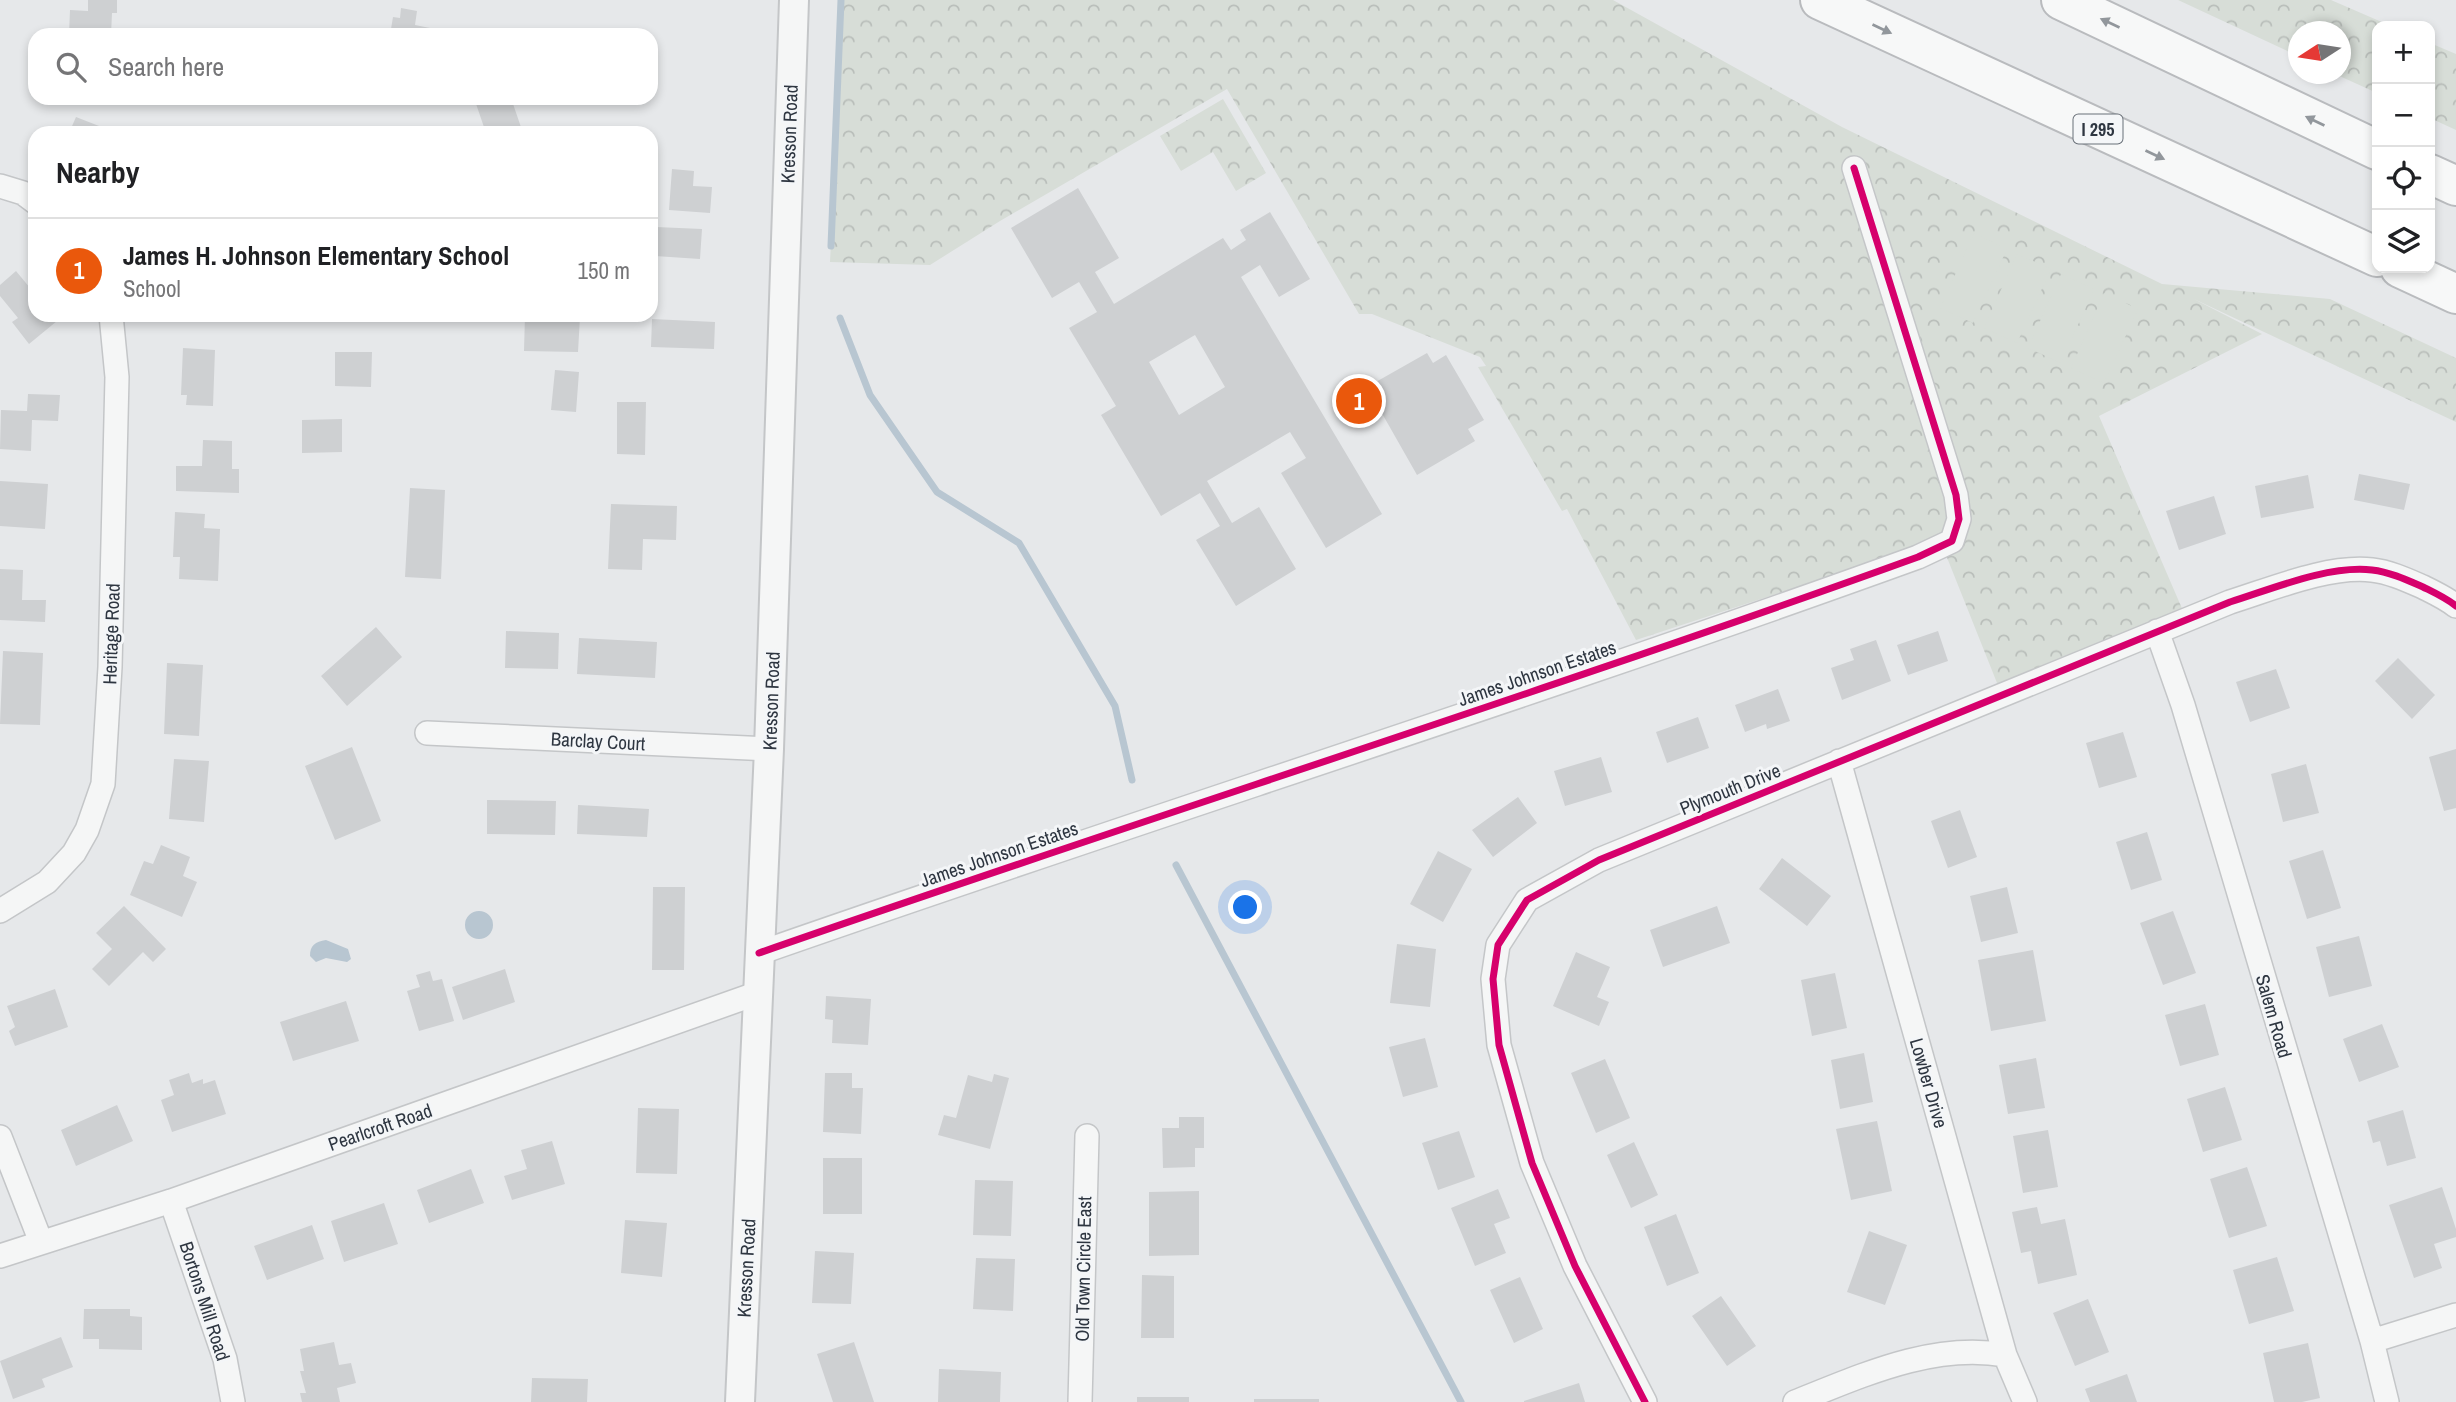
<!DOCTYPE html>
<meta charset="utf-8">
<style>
:root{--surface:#fff;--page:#f6f6f6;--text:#202124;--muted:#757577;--line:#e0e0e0;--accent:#ea580c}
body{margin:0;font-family:"Archivo Narrow",sans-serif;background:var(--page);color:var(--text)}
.controls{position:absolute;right:21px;top:21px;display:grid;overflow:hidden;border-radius:14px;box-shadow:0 4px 10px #0003}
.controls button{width:63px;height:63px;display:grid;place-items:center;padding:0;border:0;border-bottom:2px solid var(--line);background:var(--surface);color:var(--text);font:35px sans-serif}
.compass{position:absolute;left:2288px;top:21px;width:63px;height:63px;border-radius:50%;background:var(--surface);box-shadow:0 4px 10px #0003;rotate:258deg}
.you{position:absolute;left:1246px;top:908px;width:24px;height:24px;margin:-18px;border:5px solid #fff;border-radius:50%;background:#1a73e8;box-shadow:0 0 0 10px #1a73e833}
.badge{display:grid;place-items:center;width:46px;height:46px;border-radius:50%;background:var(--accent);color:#fff;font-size:23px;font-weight:700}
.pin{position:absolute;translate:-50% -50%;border:4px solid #fff;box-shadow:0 2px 7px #0006}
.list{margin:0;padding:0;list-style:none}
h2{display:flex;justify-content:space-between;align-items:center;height:91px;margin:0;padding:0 28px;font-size:30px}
h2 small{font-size:23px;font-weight:400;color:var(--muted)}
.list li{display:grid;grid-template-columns:46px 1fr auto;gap:21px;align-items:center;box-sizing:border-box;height:105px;padding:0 28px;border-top:2px solid var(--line)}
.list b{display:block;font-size:26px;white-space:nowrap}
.list p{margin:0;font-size:23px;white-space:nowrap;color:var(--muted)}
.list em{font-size:23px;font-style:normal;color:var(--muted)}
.icon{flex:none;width:38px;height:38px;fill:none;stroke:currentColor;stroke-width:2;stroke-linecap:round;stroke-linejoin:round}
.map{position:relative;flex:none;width:2456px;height:1402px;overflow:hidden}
.search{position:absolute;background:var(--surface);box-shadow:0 4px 10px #0003;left:28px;top:28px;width:630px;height:77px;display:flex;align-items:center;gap:18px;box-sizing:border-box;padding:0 24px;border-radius:21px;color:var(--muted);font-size:26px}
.panel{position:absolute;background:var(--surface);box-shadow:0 4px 10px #0003;left:28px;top:126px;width:630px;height:196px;border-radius:21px}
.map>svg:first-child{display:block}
</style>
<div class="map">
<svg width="2456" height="1402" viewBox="0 0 2456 1402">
<defs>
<pattern id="forest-crowns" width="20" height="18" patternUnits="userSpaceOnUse" patternTransform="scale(1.75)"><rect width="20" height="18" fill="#d7ddd7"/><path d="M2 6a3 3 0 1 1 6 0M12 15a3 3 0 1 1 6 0" fill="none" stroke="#b9beba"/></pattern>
</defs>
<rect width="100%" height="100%" fill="#e6e8ea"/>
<path fill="url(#forest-crowns)" d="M843,0H1613L1842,127L2162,284L2330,299L2456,358V422L2194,299L2262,334L2099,416L2190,627L2005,703L1940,540L1636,640L1567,509L1562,511L1478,367L1486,366L1480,357L1372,314H1359L1227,89L1000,221L930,265L830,262Z
M2178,0H2331L2391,26H2377V93L2335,74H2340V32H2298V56Z
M2430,43L2456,54V130L2430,118Z
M1223,99L1266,173L1236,191L1213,152L1181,171L1160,136Z"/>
<path fill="#d7ddd7" d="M1974,233L2007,249L1973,323L1940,308Z
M2017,254L2051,269L2017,343L1984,328Z
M2061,274L2094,289L2061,363L2028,348Z
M2104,293L2138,309L2104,383L2071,368Z"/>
<path fill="#b8c6d1" d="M465 925a14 14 0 1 1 28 0a14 14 0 1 1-28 0Z
M326,940L348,949L351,959L347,962L326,958L316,962L310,956C310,945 315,942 326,940Z"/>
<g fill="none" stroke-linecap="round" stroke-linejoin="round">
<path stroke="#b8c6d1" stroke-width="7" d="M831,246L841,0
M840,318L870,395L937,492L1019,543L1115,706L1132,780
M1176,865L1461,1402"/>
</g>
<path fill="#ced0d2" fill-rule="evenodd" d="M88,0H117V13H112L111,35H69L70,10L88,11Z
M401,8L417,11L415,25L465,35H390L393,17L400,18Z
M474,98H511L523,133H486Z
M76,117L117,133H69Z
M672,169L694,171L693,186L712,187L710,213L669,210Z
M1078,188L1119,258L1095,272L1114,304L1223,238L1231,250L1246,240L1240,230L1270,212L1310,279L1279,297L1260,265L1241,277L1382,514L1326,548L1281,473L1306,458L1290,432L1207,481L1232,523L1259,507L1296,569L1236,606L1196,540L1220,526L1200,493L1161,516L1101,415L1116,406L1069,328L1097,312L1079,282L1052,298L1011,228ZM1195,335L1225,387L1179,415L1149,362Z
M656,227L702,229L700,259L655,256Z
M16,271L35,294V315H52L57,321L29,344L12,322L18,318L0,296V285Z
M525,315L580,317L578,352L524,351Z
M652,319L715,322L714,349L651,347Z
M183,348L215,350L213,406L186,405L187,395H181Z
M335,352H372L371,387L335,386Z
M1427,353L1433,363L1446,355L1484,420L1468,429L1475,441L1417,475L1367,387Z
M555,370L579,372L576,412L551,410Z
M28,394L60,395L58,421L32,420L31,451L0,449L1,410L27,411Z
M617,402H646L645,455L617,454Z
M342,419V452L302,453V420Z
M203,440L232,441V469H239V493L176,491V466H202Z
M2359,474L2410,484L2404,510L2354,500Z
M2308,475L2314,508L2261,518L2255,486Z
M0,481L48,484L45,529L0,526Z
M410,488L445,490L441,579L405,577Z
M2214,496L2226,534L2179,550L2166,511Z
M611,504L677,506L676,540L643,539L642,570L608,569Z
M175,512L205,514L204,528L220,529L218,581L179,579L180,557H173Z
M0,569L23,570L22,600H46L45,622L0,620Z
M376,627L402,657L347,706L321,676Z
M506,631L559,633L558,669L505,668Z
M1938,631L1948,661L1908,675L1897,645Z
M579,638L657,642L655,678L577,674Z
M1876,640L1891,681L1842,700L1831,668L1854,660L1850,649Z
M3,651L43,653L40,725L0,724Z
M2398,658L2435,695L2412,719L2375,681Z
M167,663L203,665L199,736L164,734Z
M2276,669L2290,708L2250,722L2236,682Z
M1778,689L1790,721L1767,729L1766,724L1745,732L1735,705Z
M1698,717L1709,748L1667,763L1656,732Z
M2123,732L2137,777L2099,788L2086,743Z
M352,747L381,821L335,840L305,766Z
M2456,749V808L2444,811L2429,757Z
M1601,757L1612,792L1565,806L1554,771Z
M174,759L209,761L204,822L169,819Z
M2306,764L2319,813L2283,822L2271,774Z
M1518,797L1537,823L1493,857L1472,830Z
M487,800L556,801L555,835L487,834Z
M578,805L649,809L647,837L577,834Z
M1960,810L1977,857L1948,868L1931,821Z
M2147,832L2162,880L2131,890L2116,842Z
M161,845L190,857L183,876L197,882L182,917L130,895L144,861L153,864Z
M2323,850L2341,908L2307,919L2289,861Z
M1438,851L1472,869L1443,922L1410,904Z
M1782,858L1831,896L1807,926L1759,889Z
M653,887H685L684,970H652Z
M2007,887L2018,933L1981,942L1970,896Z
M124,906L166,949L153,962L143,952L109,986L92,969L112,949L96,933Z
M1717,906L1730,943L1663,967L1650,930Z
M2173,911L2196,973L2163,985L2140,923Z
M2359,936L2372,986L2329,997L2316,947Z
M1397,944L1436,949L1430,1007L1390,1003Z
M2033,950L2046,1021L1991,1031L1978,960Z
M1576,952L1610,967L1597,997L1609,1002L1599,1026L1553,1006Z
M505,969L515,1002L463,1020L452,987Z
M430,971L433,981L442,979L454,1021L419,1031L407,991L420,987L416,975Z
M1835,973L1847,1028L1812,1036L1801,980Z
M55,989L68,1027L15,1046L9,1031L15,1027L7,1006Z
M826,996L871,999L868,1045L832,1043L833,1020L825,1019Z
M346,1001L359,1041L293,1061L280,1022Z
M2205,1004L2219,1055L2180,1066L2165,1015Z
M2382,1024L2399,1067L2359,1082L2343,1039Z
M1425,1038L1438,1087L1403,1097L1389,1047Z
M1864,1053L1873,1102L1840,1109L1831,1060Z
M2036,1058L2045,1108L2008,1114L1999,1065Z
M1605,1059L1630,1118L1596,1133L1571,1073Z
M189,1073L192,1083L203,1079V1084L215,1080L226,1114L172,1132L161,1100L174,1095L169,1080Z
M825,1073H852V1088H863L861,1134L823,1132Z
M994,1074L1009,1078L990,1149L938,1135L944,1115L956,1118L968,1075L992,1082Z
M2225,1087L2242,1140L2203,1152L2187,1099Z
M117,1105L133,1141L76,1166L61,1130Z
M638,1108L679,1109L677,1174L636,1173Z
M2403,1110L2416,1158L2387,1166L2380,1141L2373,1143L2367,1121Z
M1179,1117H1204V1148H1195V1167L1163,1168L1162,1128H1179Z
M1877,1121L1892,1191L1851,1200L1836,1129Z
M2048,1130L2058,1187L2023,1193L2013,1136Z
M1459,1131L1475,1177L1438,1190L1422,1143Z
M552,1141L565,1184L512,1200L504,1176L527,1169L521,1150Z
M1634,1142L1658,1195L1631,1208L1607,1155Z
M823,1158H862V1214H823Z
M2247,1167L2267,1226L2229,1238L2210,1179Z
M471,1169L484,1203L429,1223L417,1190Z
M975,1180L1013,1181L1011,1236L973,1235Z
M2442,1187L2456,1229V1237L2434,1244L2442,1268L2414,1278L2389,1205Z
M1498,1189L1510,1218L1494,1224L1506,1253L1475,1266L1451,1208Z
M1199,1191V1255L1149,1256V1192Z
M384,1203L398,1244L344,1262L331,1221Z
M2037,1207L2041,1224L2065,1219L2077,1275L2038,1284L2031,1251L2021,1253L2012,1212Z
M1676,1214L1699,1273L1667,1286L1644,1227Z
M625,1220L667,1223L662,1277L621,1273Z
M312,1225L324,1259L267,1280L254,1246Z
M1869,1231L1907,1245L1885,1305L1847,1292Z
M815,1251L854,1253L851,1304L812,1303Z
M2277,1257L2294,1311L2249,1324L2233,1270Z
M976,1258L1015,1259L1013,1311L973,1309Z
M1142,1275L1174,1276V1338H1141Z
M1520,1277L1543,1329L1514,1343L1490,1290Z
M1721,1296L1756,1346L1727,1366L1692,1316Z
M2088,1299L2109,1352L2075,1366L2053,1313Z
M84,1309H130V1316L142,1317V1350L99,1349V1339H83Z
M61,1337L73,1367L42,1379L45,1387L13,1399L0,1361Z
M334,1342L339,1365L351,1363L356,1383L337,1388L340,1402H302L300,1393H306L300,1371H304L300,1349Z
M854,1342L874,1402H833L817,1354Z
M2308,1343L2320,1398L2302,1402H2274L2263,1353Z
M939,1369L1001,1372L1000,1402H938Z
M2127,1374L2137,1402H2090L2085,1389Z
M532,1378L588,1379L587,1402H531Z
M1579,1383L1585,1402H1524V1401Z
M1137,1397H1189V1402H1137Z
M1254,1399H1319V1402H1254Z"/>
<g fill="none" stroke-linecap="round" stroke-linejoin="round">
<defs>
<path id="minor" d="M0,186L23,193L35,202
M2157,631L2183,705L2372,1341L2387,1402
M427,733L769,749
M1839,761L2005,1355L2025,1402
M0,911L47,882L74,853L87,830L103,784L110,667L117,377L111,315
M759,953C1145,818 1534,696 1918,557L1952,541L1959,519L1956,495L1854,168
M0,1137L41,1242
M171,1201L225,1359L233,1402
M0,1256L171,1201L758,993
M2372,1341L2456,1315
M1080,1402L1087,1136
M1645,1402L1575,1266L1532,1163L1499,1045L1493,979L1498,945L1527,900L1599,860L2230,602C2272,589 2328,565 2372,570C2390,572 2407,580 2423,587C2435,593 2446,598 2456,606
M1795,1402C1861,1376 1933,1342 2005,1355"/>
<path id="tertiary" d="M740,1402L769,749L794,0"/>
<path id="motorway" d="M1820,0L2377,257
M2061,0L2377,150
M2430,174L2456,186
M2400,268L2456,294"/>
</defs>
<use href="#minor" stroke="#c4c6c8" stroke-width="26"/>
<use href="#tertiary" stroke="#c4c6c8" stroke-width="32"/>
<use href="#motorway" stroke="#b9bbbe" stroke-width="42"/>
<use href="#minor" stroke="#f5f6f6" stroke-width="23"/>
<use href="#tertiary" stroke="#f5f6f6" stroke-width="28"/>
<use href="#motorway" stroke="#f7f8f8" stroke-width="38"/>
<defs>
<path id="cycleway" d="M759,953C1145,818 1534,696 1918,557L1952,541L1959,519L1956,495L1854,168
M1645,1402L1575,1266L1532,1163L1499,1045L1493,979L1498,945L1527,900L1599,860L2230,602C2272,589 2328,565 2372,570C2390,572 2407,580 2423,587C2435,593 2446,598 2456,606"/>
</defs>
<use href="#cycleway" stroke="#f4f6f8" stroke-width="11"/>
<use href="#cycleway" stroke="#d6006c" stroke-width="7"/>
</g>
<defs><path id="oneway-solid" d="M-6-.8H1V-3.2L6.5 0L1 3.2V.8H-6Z" transform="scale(1.75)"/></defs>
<g fill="#92979c">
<use href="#oneway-solid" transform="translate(2110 23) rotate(-155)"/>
<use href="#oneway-solid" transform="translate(1882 29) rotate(25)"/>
<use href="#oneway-solid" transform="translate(2315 121) rotate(-154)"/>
<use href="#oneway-solid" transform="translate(2155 155) rotate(25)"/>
</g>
<g text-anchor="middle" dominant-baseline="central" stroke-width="6" stroke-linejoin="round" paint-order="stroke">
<rect fill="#f4f6f8" stroke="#697078" stroke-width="2" x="2073.5" y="114.5" width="49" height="29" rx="5"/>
<g font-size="18" font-weight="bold" fill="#2e3641">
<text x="2098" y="129">I 295</text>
</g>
<g font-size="19" fill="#2e3641" stroke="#f4f6f8">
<text transform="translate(789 134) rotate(-88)">Kresson Road</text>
<text transform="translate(111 634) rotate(-88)">Heritage Road</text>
<text transform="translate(1537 673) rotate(-19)">James Johnson Estates</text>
<text transform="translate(771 701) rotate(-88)">Kresson Road</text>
<text transform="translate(598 741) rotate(3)">Barclay Court</text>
<text transform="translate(1730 789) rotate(-22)">Plymouth Drive</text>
<text transform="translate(999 854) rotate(-19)">James Johnson Estates</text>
<text transform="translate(2274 1016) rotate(74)">Salem Road</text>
<text transform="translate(1929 1083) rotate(74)">Lowber Drive</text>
<text transform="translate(380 1127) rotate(-19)">Pearlcroft Road</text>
<text transform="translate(746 1268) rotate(-87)">Kresson Road</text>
<text transform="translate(1083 1269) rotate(-89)">Old Town Circle East</text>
<text transform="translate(205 1301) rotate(72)">Bortons Mill Road</text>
</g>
</g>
</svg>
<div class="controls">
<button>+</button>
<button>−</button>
<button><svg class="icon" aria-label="locate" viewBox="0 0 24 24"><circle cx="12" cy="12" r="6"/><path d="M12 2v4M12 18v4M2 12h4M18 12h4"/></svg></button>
<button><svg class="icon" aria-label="layers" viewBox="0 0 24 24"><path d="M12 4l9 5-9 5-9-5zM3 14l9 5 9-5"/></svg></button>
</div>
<svg class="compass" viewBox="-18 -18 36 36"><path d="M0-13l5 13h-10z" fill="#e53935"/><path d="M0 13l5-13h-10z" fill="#757577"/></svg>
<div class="you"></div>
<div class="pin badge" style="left:1359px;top:401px">1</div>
<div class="search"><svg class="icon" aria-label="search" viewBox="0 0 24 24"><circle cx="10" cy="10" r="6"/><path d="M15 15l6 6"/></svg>Search here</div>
<section class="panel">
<h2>Nearby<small></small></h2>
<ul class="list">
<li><span class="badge">1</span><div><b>James H. Johnson Elementary School</b><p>School</p></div><em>150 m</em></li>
</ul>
</section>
</div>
